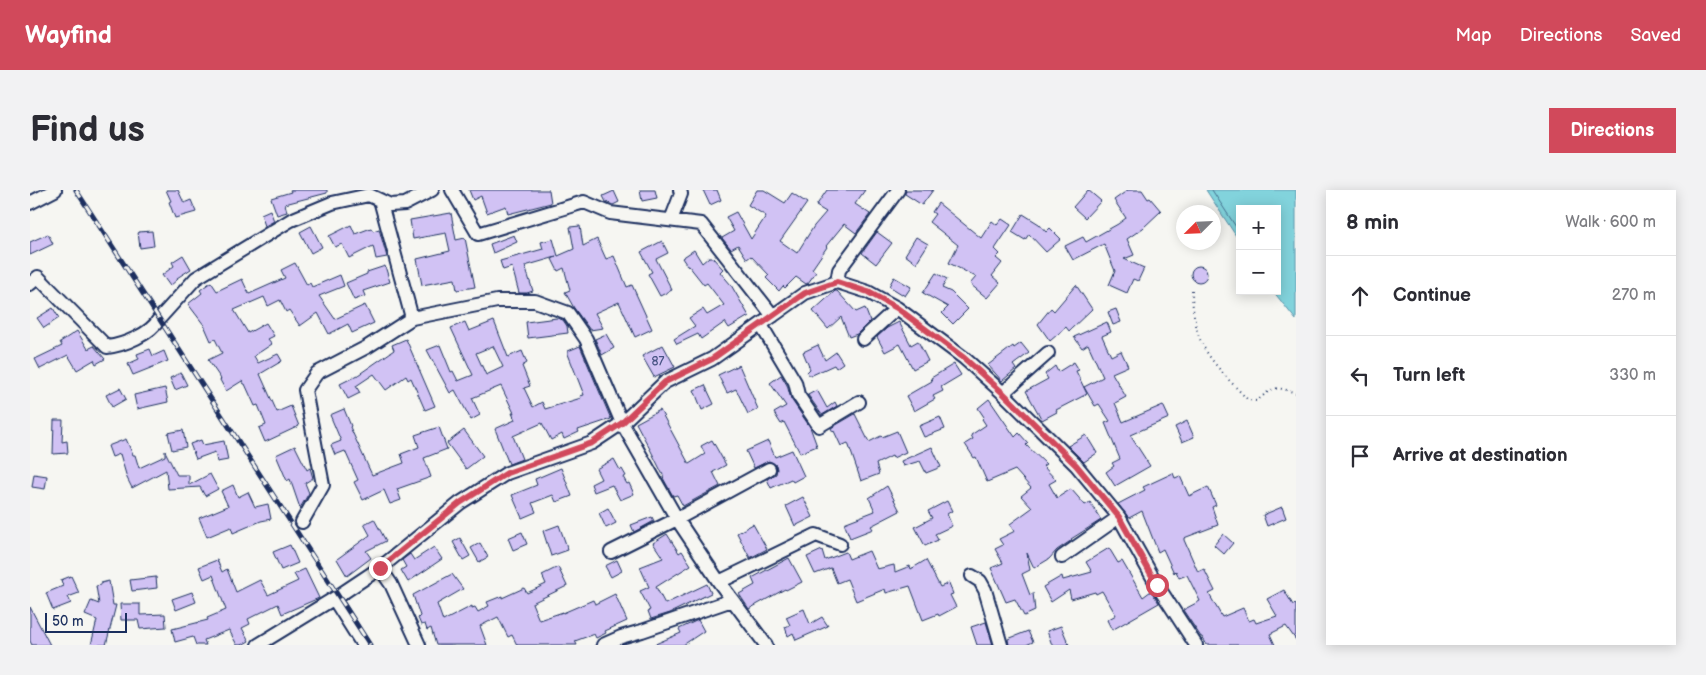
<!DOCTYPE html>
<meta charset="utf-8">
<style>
:root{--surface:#fff;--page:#f2f2f3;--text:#2b2b33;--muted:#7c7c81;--line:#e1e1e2;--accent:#d1495b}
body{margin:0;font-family:"Balsamiq Sans",sans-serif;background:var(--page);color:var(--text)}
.controls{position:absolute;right:15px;top:15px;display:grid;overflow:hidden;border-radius:0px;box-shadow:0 2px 12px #0003}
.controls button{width:45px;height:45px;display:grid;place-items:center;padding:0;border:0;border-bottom:1px solid var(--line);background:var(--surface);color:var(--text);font:25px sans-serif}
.compass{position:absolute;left:1146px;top:15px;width:45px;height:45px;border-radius:50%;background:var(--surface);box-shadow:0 2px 12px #0003;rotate:246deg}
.scale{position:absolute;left:15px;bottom:12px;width:82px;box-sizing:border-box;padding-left:5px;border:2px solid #1b2f5e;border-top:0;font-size:14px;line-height:18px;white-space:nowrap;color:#1b2f5e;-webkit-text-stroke:4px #f6f6f2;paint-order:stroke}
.stop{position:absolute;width:15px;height:15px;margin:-11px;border:4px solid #d1495b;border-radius:50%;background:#fff}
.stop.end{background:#d1495b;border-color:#fff;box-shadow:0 1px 5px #0008}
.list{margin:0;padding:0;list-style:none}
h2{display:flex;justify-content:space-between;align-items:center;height:65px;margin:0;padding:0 20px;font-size:21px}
h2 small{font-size:16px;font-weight:400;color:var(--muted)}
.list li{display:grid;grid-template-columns:32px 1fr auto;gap:15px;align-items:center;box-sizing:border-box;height:80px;padding:0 20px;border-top:1px solid var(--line)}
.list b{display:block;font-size:19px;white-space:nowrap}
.list em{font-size:16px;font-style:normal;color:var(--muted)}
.icon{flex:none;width:28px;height:28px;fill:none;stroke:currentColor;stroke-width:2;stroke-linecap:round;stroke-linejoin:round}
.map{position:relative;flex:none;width:1266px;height:455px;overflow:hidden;border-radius:0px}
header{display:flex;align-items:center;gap:30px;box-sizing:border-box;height:70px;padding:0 25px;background:var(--accent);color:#fff}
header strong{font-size:24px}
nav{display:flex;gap:28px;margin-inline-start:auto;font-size:18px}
.intro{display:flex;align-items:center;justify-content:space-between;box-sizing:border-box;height:120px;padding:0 30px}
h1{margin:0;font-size:35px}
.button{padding:12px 22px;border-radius:0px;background:var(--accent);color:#fff;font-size:18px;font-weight:700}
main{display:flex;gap:30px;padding:0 30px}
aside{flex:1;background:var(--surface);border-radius:0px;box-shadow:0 2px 12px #0003}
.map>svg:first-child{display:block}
</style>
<header>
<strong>Wayfind</strong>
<nav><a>Map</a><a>Directions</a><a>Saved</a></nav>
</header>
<div class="intro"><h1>Find us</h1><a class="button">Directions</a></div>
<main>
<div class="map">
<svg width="1266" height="455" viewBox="0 0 1266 455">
<rect width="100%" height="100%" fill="#f6f6f2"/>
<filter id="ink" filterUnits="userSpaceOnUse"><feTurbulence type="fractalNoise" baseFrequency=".02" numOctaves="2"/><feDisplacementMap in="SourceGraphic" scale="10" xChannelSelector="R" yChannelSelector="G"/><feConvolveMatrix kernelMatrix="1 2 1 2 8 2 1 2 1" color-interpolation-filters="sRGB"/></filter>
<g filter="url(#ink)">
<path fill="#82d3dc" stroke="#5991aa" d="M1176,0H1266V130L1243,101H1247V19H1210V52Z"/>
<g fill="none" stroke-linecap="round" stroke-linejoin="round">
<path stroke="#447190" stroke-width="1" d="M1182,0L1210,43"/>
</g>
<path fill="#d1c2f4" stroke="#1b2f5e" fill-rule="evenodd" d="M136,0H148L154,13L161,10L166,22L145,28L139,12L141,11Z
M260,0H297V3L255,14L257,22L247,25L241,8L261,2Z
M439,0H519L521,13L478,24L476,16L457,23L451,6L443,10Z
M610,0H625L627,8L612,11Z
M673,0H687L691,10L680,15Z
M727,0H734L755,13L762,3L777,13L750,51L767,63L784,36L796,22L786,16L797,0H835L825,14L840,24L826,43L814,34L796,56L797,57L782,79L786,82L778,93L776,94L766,87L755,98L753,96L749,101L736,88L739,85L721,66L717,69L708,55L701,59L692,48L704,41L696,27L706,22L721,49L736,26L718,15Z
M876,0H903L892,15L875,4Z
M1058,0L1071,11L1055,28L1043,17Z
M1098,0H1112L1118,9L1120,8L1131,21L1113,38L1097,49L1104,65L1094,69L1114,78L1108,91L1103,89L1097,103L1079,95L1085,81L1074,54L1043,70L1035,56L1053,47L1056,52L1088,34L1096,28L1084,10Z
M584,1L589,12L583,15L576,12L573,6Z
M908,13L951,48L962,31L967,35L972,29L981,35L965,59L970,64L966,68L972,73L962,86L970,93L957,108L940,94L946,87L919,73L928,55L899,32L905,24L902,22Z
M240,20L244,31L235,36L231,24Z
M421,23L426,50L435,48L445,97L427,100L425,89L392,95L387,69L420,61L416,43L383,49L380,30Z
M993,24L1009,34L1016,42L1020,38L1031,49L1016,62L999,44L995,50L982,42Z
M321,35L325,44L341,38L343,41L349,39L357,67L346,69L343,56L319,68L312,54L305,57L299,46Z
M281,36L292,57L281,63L270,42Z
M550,36L553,56L567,49L576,69L584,66L597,97L602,95L622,139L605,147L589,112L565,123L573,138L560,140L544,118L535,102L540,100L534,78L528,81L522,69L526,67L495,76L503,101L497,103H489L482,77L473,80L470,71L513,59L511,52L523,49L528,66L544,59L540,37Z
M122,41L124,56L110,58L108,42Z
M847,42L862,53L846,74L832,63Z
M18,44L23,54L0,65V52Z
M484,45L487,52L463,63L460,54Z
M886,47L898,54L886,73L875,65Z
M632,51L638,63L626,69L642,100L630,106L618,84L622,82L611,62Z
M664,60L672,73L679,67H682L693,79L690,82L701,95L719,126L699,138L695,132L671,149L668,144L647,154L644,149L665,136L659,128L673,119L677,125L694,115L677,93L674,95L659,76L658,77L652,68Z
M153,65L161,79L147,88L148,89L140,96L132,85L144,76L142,72Z
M265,73L277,95L280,93L282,97L310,85L314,96L289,106L305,129L335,115L344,133L322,143L318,134L299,144L288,123L270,136L259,120L256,122L250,110L238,116L234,107L204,120L218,143L236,133L244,146L238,149L242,154L224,166L228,173L248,164L252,171L230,184L247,222L261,216L269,236L235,252L229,238L236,235L228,215L225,216L215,194H214L212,191L196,201L190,190L191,189L178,170L192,163L185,149L181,151L174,135L158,114L172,103L170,100L181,92L187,101L212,89L219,104L255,88L251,80Z
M355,76L360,92L333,101L335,106L324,110L316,93L337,84V82Z
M1161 84a8 8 0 1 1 16 0a8 8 0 1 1-16 0Z
M906,83L917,89L912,98L921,102L938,119L923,134L912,123L918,117L893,103Z
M864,87L881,97L875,106L859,96Z
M1046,95L1062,119L1039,141L1036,137L1020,151L1008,134L1021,118L1024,121Z
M805,101H807L826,122L835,118L840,131L827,144L819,147L811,127L798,139L783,121Z
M23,118L29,128L14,138L7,128Z
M1086,119L1091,132L1083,135L1078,122Z
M527,128L533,130L537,136L538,143L498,148L496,132Z
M464,131L478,167L492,161L497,173L492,176L500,196L494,198L503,217L512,212L515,219L551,208L550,206L554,205L538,164V161L550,156L581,229L548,240L549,242L534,249L532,244L521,250L512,233L483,246L492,269L479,274L465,239L485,230L482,223H484L471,196L442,208L450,225L441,230L425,200L420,203L397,160L410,155L421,182L423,181L428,191L443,185L421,138L435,132L439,141ZM463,156L473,177L456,185L446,163Z
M869,132L881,155L888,151L898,171L883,179L870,154L855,162L847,147L857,138Z
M1077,132L1081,142L1072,146L1081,166L1091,161L1098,176L1082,183L1096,207L1085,213L1093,232L1133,215L1139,228L1100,245L1120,276L1085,296L1076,282L1084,276L1082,273L1090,269L1075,233L1080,231L1069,214L1065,216L1054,197L1073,187L1058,154L1052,158L1044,147Z
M47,141L58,159L64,156L75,169L66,174L64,170L47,180L38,165L10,179L5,169L32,156L30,152Z
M576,144L584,158L572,165L565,149Z
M376,149L405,216L395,220L381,188L378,190L376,186L356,200L344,184L326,196L330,203L318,209L310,194L328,185L364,160L362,155Z
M991,153L999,163L983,175L986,179L972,191L958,175L983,156L984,158Z
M633,155L645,177L624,187L612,166Z
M788,155L795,170L806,162L813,173L806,178L804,175L780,186L777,182L780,179L773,162Z
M120,159L123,166L134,161L138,171L103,185L98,174L109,169L107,164Z
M1044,172L1049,180L1046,181L1057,204L1026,220L1027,222L1012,230L996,201L1018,189L1015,184L1025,176L1028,182Z
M924,174L931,185L911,197L913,201L903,206L905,209L884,221L876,206L902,191L901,188Z
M709,175L728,219L718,224L706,199L697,203L688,185Z
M151,183L157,195L145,200L140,188Z
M751,185L757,195L761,209L780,237L787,256L770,263L754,232L751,234L744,223L756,216L740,193Z
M675,195L684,214L672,220L664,200Z
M90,198L96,209L82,217L76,205Z
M135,198L138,212L107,219L104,205Z
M787,200L797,218L805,212L807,216L792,225L778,205Z
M959,209L985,247L989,243L998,253L996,255L1016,274L1013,276L1026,290L1019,294L1027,308L1041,299L1055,315L1060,312L1071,330L1041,349L1042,350L1027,360L1019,369L1004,378L997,363L1000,380L992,384L1000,405L1003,403L1005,421L994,426L985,409L976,412L961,378L973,373L965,359L973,355L969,349L985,341L980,334L1002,318L991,306L1001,298L985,280L957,292L946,267L944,268L935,254L943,249L941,245L956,235L952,229L954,227L948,218Z
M314,219L321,236L320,237L342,285L374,273L371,264L389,257L385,245L409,237L417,259L394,268L401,287L367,299L371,310L360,314L354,300L333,310L324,292L328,290L315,261L305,265L301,255L311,251L300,225Z
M630,220L659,274L675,264L671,256L682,250L696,275L683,282L690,296L653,316L647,305L643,306L633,288L634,287L621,261L606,233Z
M825,224L839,252L851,246L852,247L867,241L876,262L863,268L862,266L846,274L849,284L831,291L818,253L811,256L804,241L803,242L801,238Z
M910,227L915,239L894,247L889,236Z
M24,230H33L32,252L37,251L38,263L23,264Z
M1157,231L1164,247L1152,252L1145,237Z
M153,240L156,257L142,260L138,243Z
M434,240L453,266L436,279L417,253Z
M1056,245L1067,263L1054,272L1038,256Z
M96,249L103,265H105L109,278L135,266V261L147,285H159V295L180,284L188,299L175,306L170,297L138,299L136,280L102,298L97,288L90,264L82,267L78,256Z
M171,250L173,255L194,251L198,270L187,272L185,262L166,269L160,254Z
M738,251L745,267L762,260L774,286L763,292L761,289L741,298L737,289L746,284L747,279L746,275L739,271L724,278L716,261Z
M265,256L277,280L280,278L283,288L275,293L279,303L270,318L260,289L257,291L246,265Z
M902,257L911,277L896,283L890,271L873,276L871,271Z
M584,269L590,280L592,279L596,286L593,287L597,294L599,293L604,304L590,310L582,295L564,302L561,294L571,289L566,279Z
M531,278L542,306L526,312L523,305L502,313L506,322L492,328L482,305L507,295L505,289Z
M1143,283L1145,288L1150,286L1159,306L1178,297L1186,315L1182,317L1188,335L1154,348V350L1168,382L1174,379L1185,401L1179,404L1192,427L1213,418L1219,431L1224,429L1226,433L1247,426L1237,409L1254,400L1263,415L1266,414V450L1256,436L1240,444L1245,455H1177L1172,447H1171L1153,420L1170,411L1157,385L1149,388L1146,381L1144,383L1133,359L1128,362L1112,321L1099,328L1088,314L1115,300L1113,297Z
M4,284L17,286L15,299L2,297Z
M203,295L208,307L218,302L225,317L238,314L241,329L231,331L203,343L201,337L177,347L169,328L198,316L191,301Z
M857,296L870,321L841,336L843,339L820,348L814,333L845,321L839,308Z
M773,307L783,327L765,336L756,316Z
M917,311L922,321L917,324L922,336L905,344L908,350L895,356L885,337L902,328L898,321Z
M1252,317L1256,328L1237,336L1233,325Z
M578,318L586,333L576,338L569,323Z
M622,327L624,331L604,342L601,335Z
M344,329L356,351L336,361L341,368L317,386L307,369L340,345L334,334Z
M723,334L737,359L720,368L707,343Z
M529,335L538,360L521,366L513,341Z
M492,342L497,354L483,360L478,348Z
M637,344L649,363L652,361L661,375L626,397L635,414L677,394L681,403L640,423L621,429L618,421L620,420L610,401L619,397L610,377L633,368L623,353Z
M1193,344L1203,353L1194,364L1184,355Z
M430,348L440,366L433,370L423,352Z
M450,353L458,367L449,372L441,358Z
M260,355L268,373L251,380L243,362Z
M404,357L412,369L378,392L371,380L376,377L372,370L380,364L384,370Z
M1079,358L1088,373L1092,371L1113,407L1121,401L1129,413L1082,440L1077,430L1086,425L1072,401L1066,404L1065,402L1041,409L1039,400L1021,412L1013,397L1032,386L1033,390L1062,382L1056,372Z
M792,360L795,370L816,362L819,369L839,361L847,379L864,375L865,382L880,376L881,379L896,370L910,397L919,393L923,404L920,405L926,417L909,426L908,424L893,430L880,396L856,403L855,399L826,411L817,389L807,393L801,378L785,384L777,367Z
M759,368L772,392L756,400L755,399L719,419L709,404L725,395L722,388Z
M187,370L192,382L197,379L206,402L230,390L238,405L268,391L264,384L275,379L289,408L252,424L248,414L218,429L220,434L212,438L219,451L212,455H207L199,440L174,450L176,455H166L163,447L145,452L142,439L178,430L177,428L196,420L183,385L174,389L169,377Z
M587,370L592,381L581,387L575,376Z
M528,377L537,396L502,413L509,430L533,422V423L563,410L565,414L585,404L597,431L575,441L576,443L566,448L564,444L545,451L547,455H487L482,445L478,447L468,427L450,436L457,455H406L401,438L397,440L395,434L391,435L388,428L390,426L383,405L422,384L433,399L407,414L413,431L442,416V418L445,417L448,422L459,416L457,412L472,406V408L494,398L497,403L516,394L512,385Z
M41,386L49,403L38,407L41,413L23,420L16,403L33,396L31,390Z
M126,387L127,398L102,401L100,390Z
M79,391L83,415H86L76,455H61L67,430L55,425L61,411L69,414L66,396L71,395V393Z
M162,402L166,412L146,420L142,409Z
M90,414H110V425L135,424L136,437L110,439L108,430H91Z
M0,417L20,455H2L0,451Z
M774,419L780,434L792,427L798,436L766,450L763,443L758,446L755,437L760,435L756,427Z
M668,430L674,441L653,455H623L651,443L649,439Z
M956,432L963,455H947L941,437Z
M1031,436L1039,455H1022L1017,441Z
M998,441L1003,452L996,455H979L978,449Z"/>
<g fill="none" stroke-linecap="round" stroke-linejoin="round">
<defs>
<path id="minor" d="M422,0L448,44L554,12L580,23L671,34L743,126
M350,10L382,128
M0,13L25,0
M641,30L651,4L650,0
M807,92L809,80L868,0
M0,94L8,87L77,157C94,155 121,144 129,129L166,88L261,30L302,13L339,5L360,15L375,14L402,0
M731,135L765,192L768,205L789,236L829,212
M833,149L867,118
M973,203L1018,163
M272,332L293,295L275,200L287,183L337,157L382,128L467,111H505L538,123L556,149L592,233L647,329L689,392L736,455
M581,362L647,329L739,279
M1032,367L1089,327
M350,378L361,394L389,455
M942,386L950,391L955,400L971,455
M689,392L786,345L810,354
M304,409L333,455
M228,455L308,406L350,378L430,313L477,283L562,253L592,233L635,192L682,169L775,103L807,92L838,102L867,118L934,168L973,203L1046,275L1089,327L1127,395L1166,455
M573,455L591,447L612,441L702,410"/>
</defs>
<use href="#minor" stroke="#1b2f5e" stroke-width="16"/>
<path stroke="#1b2f5e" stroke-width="2" stroke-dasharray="1 4" stroke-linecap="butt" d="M1162,100C1162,117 1165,139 1172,154C1183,175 1202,193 1218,210L1227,211C1244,196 1245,196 1266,203"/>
<use href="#minor" stroke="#f6f6f2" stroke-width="12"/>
<defs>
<path id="rail" d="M46,0L340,455"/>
</defs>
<use href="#rail" stroke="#1b2f5e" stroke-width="5"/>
<use href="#rail" stroke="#f6f6f2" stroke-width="3" stroke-dasharray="9" stroke-linecap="butt"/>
</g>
</g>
<g fill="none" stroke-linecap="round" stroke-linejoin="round" filter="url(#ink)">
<path stroke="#d1495b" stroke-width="6" d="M350,378L430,313L477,283L562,253L592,233L635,192L682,169L775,103L807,92L838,102L867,118L934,168L973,203L1046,275L1089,327L1127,395"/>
</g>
<g text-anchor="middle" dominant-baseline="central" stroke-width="4" stroke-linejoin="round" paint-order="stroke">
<g font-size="12" fill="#485484">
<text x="628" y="171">87</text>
</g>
</g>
</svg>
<div class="controls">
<button>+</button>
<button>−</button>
</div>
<svg class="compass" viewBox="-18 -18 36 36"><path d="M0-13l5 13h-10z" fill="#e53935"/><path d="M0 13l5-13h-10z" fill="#7c7c81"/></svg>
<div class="scale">50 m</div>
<div class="stop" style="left:1127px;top:395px"></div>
<div class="stop end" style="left:350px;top:378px"></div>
</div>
<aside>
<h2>8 min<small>Walk · 600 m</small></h2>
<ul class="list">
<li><svg class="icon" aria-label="ahead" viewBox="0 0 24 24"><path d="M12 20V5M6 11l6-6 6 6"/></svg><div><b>Continue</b></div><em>270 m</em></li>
<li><svg class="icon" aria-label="left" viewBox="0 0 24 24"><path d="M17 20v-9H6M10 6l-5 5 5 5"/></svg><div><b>Turn left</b></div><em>330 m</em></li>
<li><svg class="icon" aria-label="arrive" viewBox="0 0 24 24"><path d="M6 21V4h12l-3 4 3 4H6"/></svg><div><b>Arrive at destination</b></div></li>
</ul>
</aside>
</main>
